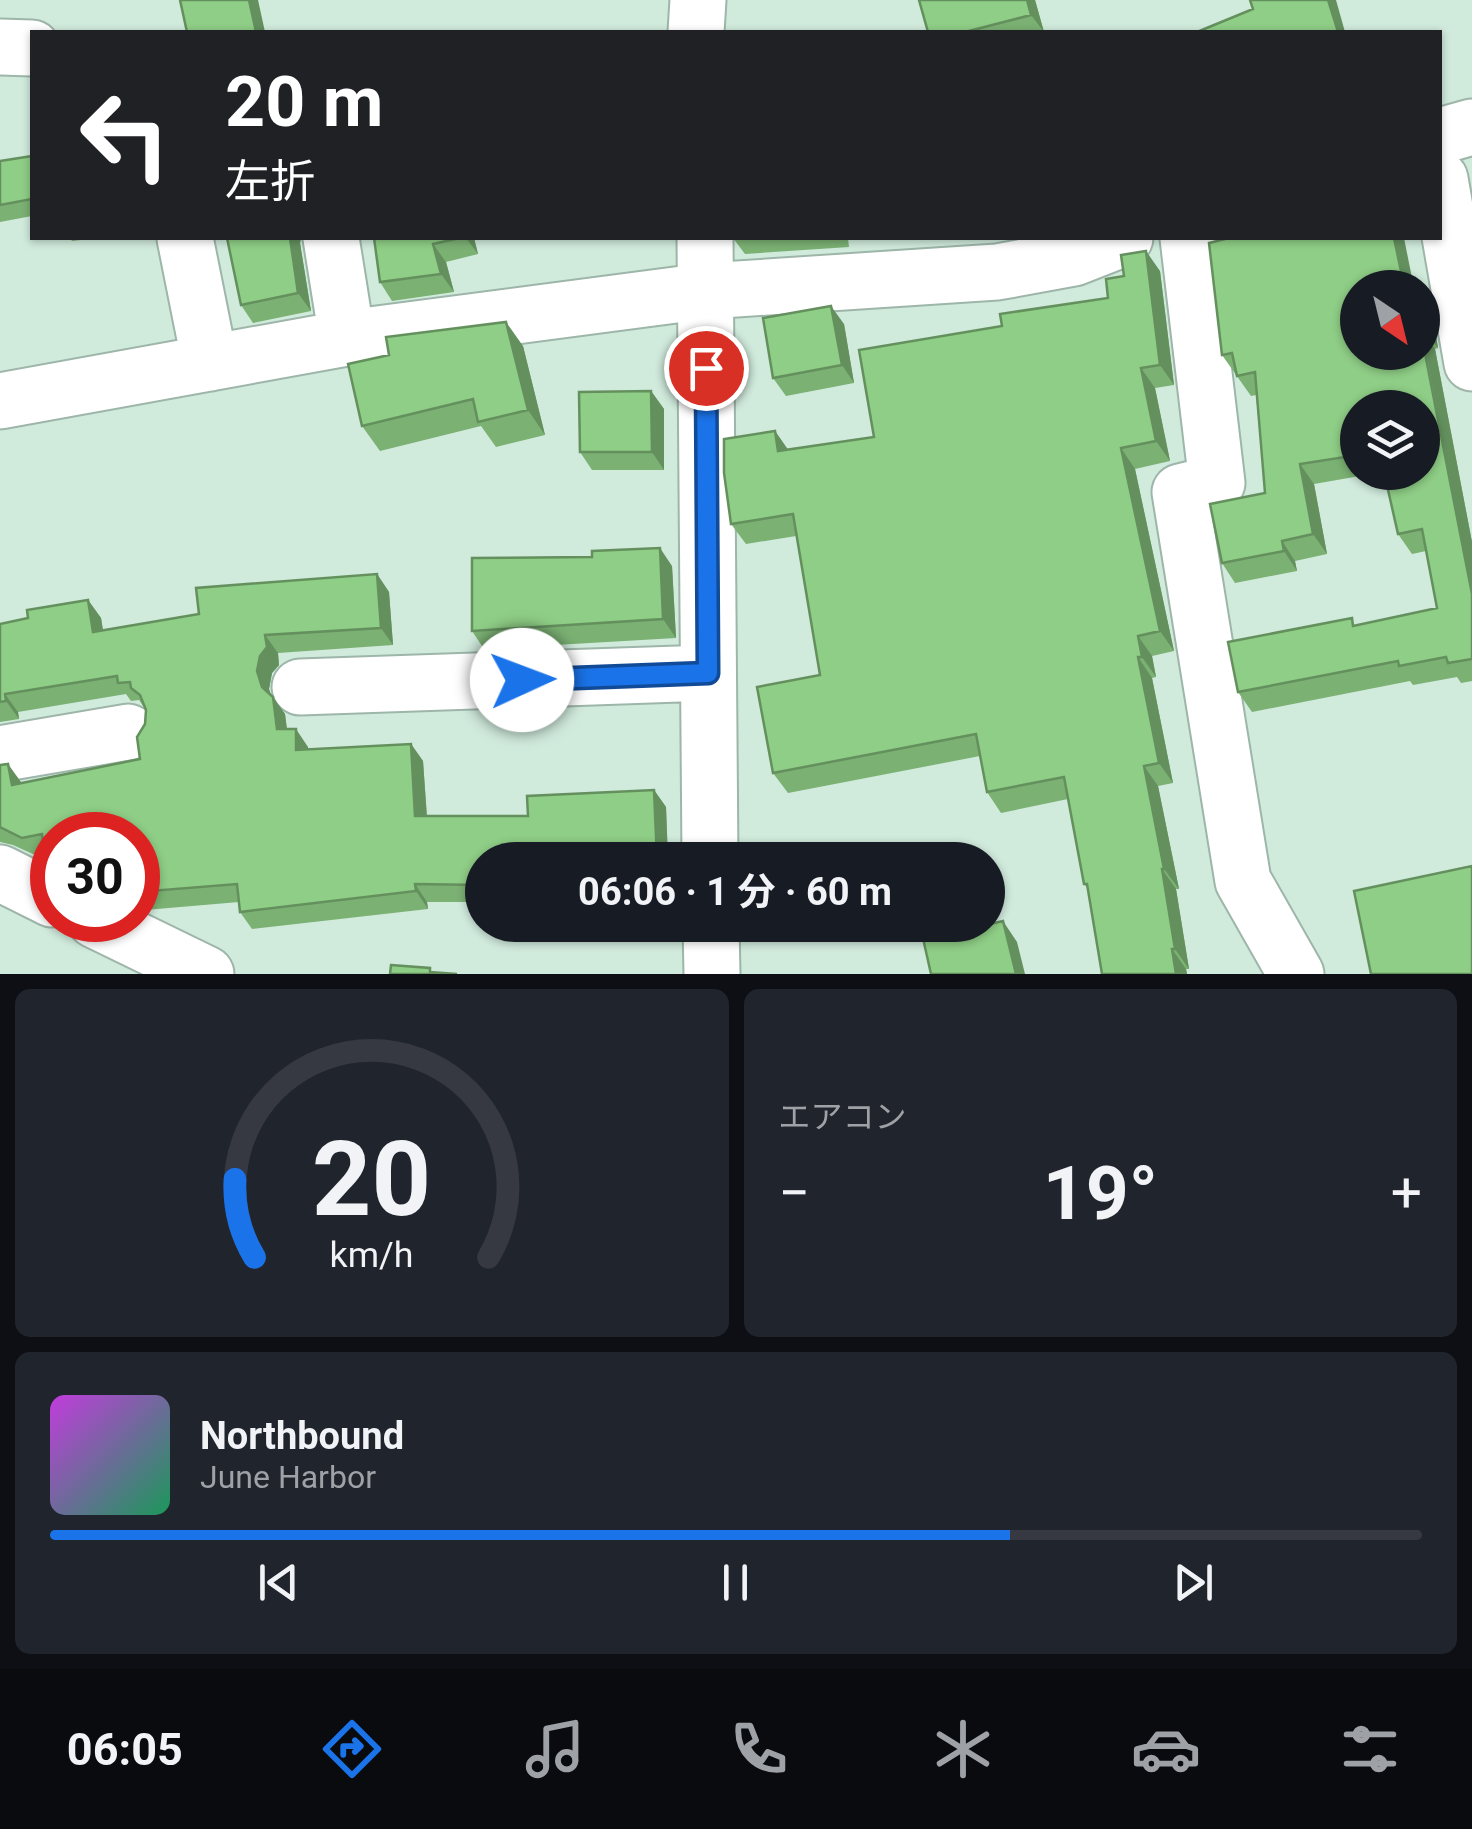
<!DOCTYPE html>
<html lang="ja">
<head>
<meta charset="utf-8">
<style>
  :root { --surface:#171b24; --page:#20242c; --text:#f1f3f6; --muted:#9ea1a6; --line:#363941; --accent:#1a73e8 }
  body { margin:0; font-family:Roboto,"Noto Sans JP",sans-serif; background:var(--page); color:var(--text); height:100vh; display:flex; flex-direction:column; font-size:38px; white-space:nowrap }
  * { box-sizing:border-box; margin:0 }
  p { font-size:32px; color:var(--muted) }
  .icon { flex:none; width:55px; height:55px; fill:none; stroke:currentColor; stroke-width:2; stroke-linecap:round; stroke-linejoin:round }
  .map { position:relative; height:974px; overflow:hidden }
  .side { display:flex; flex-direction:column; gap:15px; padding:15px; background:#0d0f14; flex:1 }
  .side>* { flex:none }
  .hud { position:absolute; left:30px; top:30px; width:1412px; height:210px; border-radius:0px; box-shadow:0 2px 8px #0004; background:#202124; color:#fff; overflow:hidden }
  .needle { width:65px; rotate:145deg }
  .controls { position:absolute; left:1340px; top:270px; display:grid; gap:20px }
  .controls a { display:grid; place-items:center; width:100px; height:100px; border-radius:50%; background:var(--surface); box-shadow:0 2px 8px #0004; font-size:50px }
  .speed { position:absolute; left:30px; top:812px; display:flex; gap:20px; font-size:50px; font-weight:700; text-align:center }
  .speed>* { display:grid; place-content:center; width:130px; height:130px; border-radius:50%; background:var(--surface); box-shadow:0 2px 8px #0004; line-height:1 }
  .speed .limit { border:15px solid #d22; background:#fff; color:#111 }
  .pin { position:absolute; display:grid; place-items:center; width:85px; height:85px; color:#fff; margin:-42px; border:5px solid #fff; border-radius:50%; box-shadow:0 2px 10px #0007 }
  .me { position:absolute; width:110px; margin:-55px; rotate:88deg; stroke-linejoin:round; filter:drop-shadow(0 0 8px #0008) }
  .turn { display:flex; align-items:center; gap:35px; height:210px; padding:0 30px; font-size:45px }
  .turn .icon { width:130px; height:130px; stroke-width:2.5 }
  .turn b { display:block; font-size:70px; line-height:85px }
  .big { font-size:75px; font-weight:700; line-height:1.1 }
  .side .card { flex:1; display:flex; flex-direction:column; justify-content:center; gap:15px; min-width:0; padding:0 35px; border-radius:15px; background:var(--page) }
  .side .dial { align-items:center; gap:0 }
  .dial svg { height:260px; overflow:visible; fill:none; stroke:var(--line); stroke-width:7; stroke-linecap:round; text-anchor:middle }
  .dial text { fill:var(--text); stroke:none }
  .song { display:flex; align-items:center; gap:30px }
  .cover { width:120px; height:120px; border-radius:15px; background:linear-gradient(135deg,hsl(290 70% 55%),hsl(150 70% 35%)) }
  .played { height:10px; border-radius:5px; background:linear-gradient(90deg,var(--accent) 70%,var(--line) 70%) }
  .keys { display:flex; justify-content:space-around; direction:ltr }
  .heat { display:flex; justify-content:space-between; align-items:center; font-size:55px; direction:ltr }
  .side .tiles { flex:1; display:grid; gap:15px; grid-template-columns:1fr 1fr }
  .card:last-child { grid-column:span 2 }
  .trip { position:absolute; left:465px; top:842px; width:540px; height:100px; border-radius:50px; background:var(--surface); box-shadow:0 2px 8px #0004; font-weight:700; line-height:100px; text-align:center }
  .menu { display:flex; height:160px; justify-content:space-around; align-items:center; background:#090b0e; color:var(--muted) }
  .menu .icon { width:70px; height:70px }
  .menu .current { color:var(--accent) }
  .menu b { font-size:45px; color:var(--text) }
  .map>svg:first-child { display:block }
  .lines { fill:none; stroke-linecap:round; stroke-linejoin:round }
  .minor-casing { stroke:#9db6a9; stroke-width:59 }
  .minor { stroke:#fff; stroke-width:55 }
  .wall { fill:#7bb173 }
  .shaded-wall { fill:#64905e }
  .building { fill:#8fce86; stroke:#64905e; stroke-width:2.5 }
  .route-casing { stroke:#114b97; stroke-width:25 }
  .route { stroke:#1a73e8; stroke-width:18 }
</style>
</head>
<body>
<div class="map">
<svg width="1472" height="974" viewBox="0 0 1472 974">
  <rect width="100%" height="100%" fill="#d0eadc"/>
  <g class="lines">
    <defs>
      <path id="minor" d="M 696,32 L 698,0
        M 0,47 L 32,48
        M 1440,136 L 1472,127
        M 1440,179 L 1472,363
        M 185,238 L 210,363
        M 331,238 L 347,338
        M 705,238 L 710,860
        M 1188,238 L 1217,483 L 1180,492 L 1243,881 L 1296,974
        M 0,401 L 347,338 L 706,291 L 997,272 L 1074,258 L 1125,238
        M 300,687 L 708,673
        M 0,754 L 128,732
        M 0,873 L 52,899
        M 95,920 L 206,974
        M 711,925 L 712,974"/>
    </defs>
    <!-- minor casing -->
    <use href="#minor" class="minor-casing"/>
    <!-- minor -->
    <use href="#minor" class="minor"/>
  </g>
  <!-- wall -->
  <path class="wall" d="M 1035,0 L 1044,32 L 928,32 Z
    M 32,156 L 32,216 L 0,222 L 0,161 Z
    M 70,238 L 97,238 L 72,241 Z
    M 227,238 L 301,238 L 300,243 L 311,311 L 253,323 L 241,305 Z
    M 374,238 L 474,238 L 478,254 L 446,262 L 454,292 L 392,301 L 380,282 Z
    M 733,238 L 848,238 L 849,247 L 745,254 Z
    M 1160,271 L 1174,385 L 1155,388 L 1170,461 L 1135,469 L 1174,651 L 1152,656 L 1156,677 L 1152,678 L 1173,783 L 1158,786 L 1179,889 L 1176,889 L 1189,969 L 1186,969 L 1187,974 L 1102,974 L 1088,889 L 1084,884 L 1068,799 L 1001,813 L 987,792 L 980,756 L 788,793 L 773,773 L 820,675 L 796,536 L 746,544 L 731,524 L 775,431 L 788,450 L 874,437 L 1002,326 L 1108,298 Z
    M 1358,288 L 1422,352 L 1422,289 L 1429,298 L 1438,348 L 1435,349 L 1472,542 L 1472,681 L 1461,683 L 1457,677 L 1413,685 L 1410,681 L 1252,712 L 1238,692 L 1356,625 L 1437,608 L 1426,551 L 1412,554 L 1398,534 L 1422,472 L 1358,408 L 1358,472 L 1383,472 L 1314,484 L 1327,554 L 1295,561 L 1297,571 L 1235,583 L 1222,563 L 1265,493 L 1256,395 L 1251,396 L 1222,355 Z
    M 844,324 L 854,383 L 786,396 L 773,378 Z
    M 523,346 L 545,435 L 496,447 L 481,426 L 380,451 L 362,426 Z
    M 651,391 L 664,409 L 664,470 L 592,470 L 580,452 Z
    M 672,566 L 676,638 L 484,649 L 472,631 Z
    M 377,574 L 389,592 L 393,645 L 278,653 L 279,665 L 272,673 L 269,689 L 271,695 L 285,714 L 287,729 L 308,747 L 308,749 L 411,744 L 423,761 L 427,816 L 528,816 L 654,790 L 666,807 L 668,860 L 482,860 L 482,902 L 427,902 L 428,909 L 252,929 L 240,912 L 239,902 L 145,910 L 138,906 L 138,835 L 52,835 L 52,861 L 47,853 L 35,855 L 13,845 L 0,842 L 0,765 L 21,783 L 140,759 L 146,710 L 139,700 L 131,701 L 126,694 L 18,712 L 19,719 L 0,722 L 0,624 L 28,618 L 88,600 L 101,618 L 103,630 L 199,614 Z"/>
  <!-- shaded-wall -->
  <path class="shaded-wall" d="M 249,0 L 258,0 L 265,32 L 256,32 Z
    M 1027,0 L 1035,0 L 1044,32 L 1031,15 Z
    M 1328,0 L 1336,0 L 1345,32 L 1338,32 Z
    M 290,238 L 301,238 L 300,243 L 311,311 L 298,293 Z
    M 466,238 L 474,238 L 478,254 Z
    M 1394,238 L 1404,238 L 1414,288 L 1403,281 Z
    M 433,244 L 446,262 L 454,292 L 441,274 Z
    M 1146,251 L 1160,271 L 1174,385 L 1160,365 Z
    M 1422,289 L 1429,298 L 1438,348 L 1424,328 Z
    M 831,306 L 844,324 L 854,383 L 842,365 Z
    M 506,322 L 523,346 L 545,435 L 528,410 Z
    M 1422,331 L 1435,349 L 1472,542 L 1472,594 Z
    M 1141,368 L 1155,388 L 1170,461 L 1156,441 Z
    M 651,391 L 664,409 L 664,470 L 652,452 Z
    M 775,431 L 789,451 L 778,451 Z
    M 1121,448 L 1135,469 L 1174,651 L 1160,631 Z
    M 1300,464 L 1314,484 L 1327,554 L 1313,534 Z
    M 1282,541 L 1295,561 L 1297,571 L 1284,551 Z
    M 660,548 L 672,566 L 676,638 L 663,619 Z
    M 377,574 L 389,592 L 393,645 L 381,628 Z
    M 88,600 L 101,618 L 106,650 L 93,632 Z
    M 265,635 L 278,653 L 279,665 L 272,673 L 269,689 L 273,702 L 273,697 L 285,714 L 289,747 L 277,729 L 257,671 Z
    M 1138,636 L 1152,656 L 1156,677 L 1142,657 Z
    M 1138,657 L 1152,678 L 1173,783 L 1159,763 Z
    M 5,694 L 18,712 L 19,719 L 6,701 Z
    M 296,729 L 308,747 L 308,768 L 296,750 Z
    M 411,744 L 423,761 L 428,834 L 415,816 Z
    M 8,764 L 21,782 L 25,802 L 12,785 Z
    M 1144,766 L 1158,786 L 1179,889 L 1164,869 Z
    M 654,790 L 666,807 L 668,860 L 657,860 Z
    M 1162,869 L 1176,889 L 1189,969 L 1175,949 Z
    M 415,884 L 427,902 L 428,909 L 416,891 Z
    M 1003,921 L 1017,942 L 1025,974 L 1016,974 Z
    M 1172,949 L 1186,969 L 1187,974 L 1176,974 Z"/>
  <!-- building -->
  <path class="building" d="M 180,0 L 249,0 L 256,32 L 187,32 Z
    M 919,0 L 1027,0 L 1031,15 L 965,32 L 928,32 Z
    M 1250,0 L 1328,0 L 1338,32 L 1197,32 L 1253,9 Z
    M 32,156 L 32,199 L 0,205 L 0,161 Z
    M 227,238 L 290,238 L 298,293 L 241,305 Z
    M 374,238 L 460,238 L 433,244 L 441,274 L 380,282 Z
    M 1229,238 L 1394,238 L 1403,281 L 1415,278 L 1417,288 L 1358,288 L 1358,352 L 1422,352 L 1422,338 L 1472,594 L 1472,659 L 1448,663 L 1446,657 L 1399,666 L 1398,661 L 1238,692 L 1228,642 L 1352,618 L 1353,626 L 1437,608 L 1422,529 L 1398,534 L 1384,472 L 1422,472 L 1422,408 L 1358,408 L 1358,455 L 1300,464 L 1313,534 L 1282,541 L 1284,551 L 1222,563 L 1210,504 L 1265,493 L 1255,372 L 1237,376 L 1232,353 L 1222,355 L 1209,243 Z
    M 1146,251 L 1160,365 L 1141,368 L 1156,441 L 1121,448 L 1160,631 L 1138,636 L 1142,657 L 1138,657 L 1159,763 L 1144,766 L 1164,869 L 1162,869 L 1175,949 L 1172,949 L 1176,974 L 1102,974 L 1087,884 L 1084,884 L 1064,777 L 987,792 L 976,734 L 773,773 L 757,687 L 820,675 L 793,514 L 731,524 L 724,473 L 724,439 L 775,431 L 778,451 L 874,437 L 859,350 L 1002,326 L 1000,314 L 1108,298 L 1106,279 L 1124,276 L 1121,255 Z
    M 831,306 L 842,365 L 773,378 L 763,318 Z
    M 506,322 L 528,410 L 478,422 L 473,399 L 362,426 L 348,364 L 389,355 L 386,337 Z
    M 651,391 L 652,452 L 580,452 L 579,392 Z
    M 660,548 L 663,619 L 472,631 L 472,558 L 592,557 L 592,551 Z
    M 377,574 L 381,628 L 265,635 L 267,647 L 260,656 L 257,671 L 262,687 L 273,697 L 277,729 L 296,729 L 296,750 L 411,744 L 415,816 L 528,816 L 527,796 L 654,790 L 657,860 L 482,860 L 482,885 L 415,884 L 416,891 L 240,912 L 237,884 L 138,892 L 138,835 L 52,835 L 52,855 L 44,849 L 42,834 L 22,838 L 0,827 L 0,765 L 8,764 L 12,785 L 140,759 L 137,737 L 145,724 L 146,710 L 140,695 L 131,688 L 130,682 L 118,683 L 117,676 L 5,694 L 6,701 L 0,702 L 0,624 L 28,618 L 27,610 L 88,600 L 93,632 L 199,614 L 196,588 Z
    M 1472,866 L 1472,974 L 1371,974 L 1354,891 Z
    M 1003,921 L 1016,974 L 931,974 L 920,925 L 963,925 L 964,930 Z
    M 391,965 L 430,968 L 430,972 L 457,974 L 390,974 Z"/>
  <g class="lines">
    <defs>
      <path id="route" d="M 522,680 L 708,673 L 706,368"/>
    </defs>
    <!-- route casing -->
    <use href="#route" class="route-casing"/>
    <!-- route -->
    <use href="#route" class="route"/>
  </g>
</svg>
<div class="controls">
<a><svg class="needle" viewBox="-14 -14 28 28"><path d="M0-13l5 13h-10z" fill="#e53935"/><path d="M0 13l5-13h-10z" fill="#9ea1a6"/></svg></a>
<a><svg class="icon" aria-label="layers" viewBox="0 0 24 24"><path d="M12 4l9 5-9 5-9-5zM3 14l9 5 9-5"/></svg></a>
</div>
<div class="speed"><div class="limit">30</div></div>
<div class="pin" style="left:706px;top:368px;background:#d93025"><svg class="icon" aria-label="arrive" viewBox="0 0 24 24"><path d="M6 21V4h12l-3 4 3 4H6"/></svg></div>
<svg class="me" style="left:522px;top:680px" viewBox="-20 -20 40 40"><circle r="19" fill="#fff"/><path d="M0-13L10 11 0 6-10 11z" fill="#1a73e8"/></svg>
<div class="trip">06:06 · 1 分 · 60 m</div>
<div class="hud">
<div class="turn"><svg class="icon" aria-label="left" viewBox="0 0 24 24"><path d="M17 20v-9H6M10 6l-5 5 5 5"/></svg><div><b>20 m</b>左折</div></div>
</div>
</div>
<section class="side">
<div class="tiles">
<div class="card dial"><svg viewBox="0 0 100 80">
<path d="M14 69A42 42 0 1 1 86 69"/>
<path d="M14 69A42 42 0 0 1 8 45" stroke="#1a73e8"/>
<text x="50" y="56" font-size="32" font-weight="700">20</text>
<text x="50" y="72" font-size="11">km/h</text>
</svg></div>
<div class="card"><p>エアコン</p>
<div class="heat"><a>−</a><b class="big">19°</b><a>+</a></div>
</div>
<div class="card">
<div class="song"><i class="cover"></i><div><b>Northbound</b><p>June Harbor</p></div></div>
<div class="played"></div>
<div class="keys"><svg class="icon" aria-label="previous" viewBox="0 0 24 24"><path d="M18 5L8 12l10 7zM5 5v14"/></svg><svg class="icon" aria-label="pause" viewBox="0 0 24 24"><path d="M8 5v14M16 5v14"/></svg><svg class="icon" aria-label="next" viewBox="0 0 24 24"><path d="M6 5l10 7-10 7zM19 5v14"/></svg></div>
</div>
</div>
</section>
<nav class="menu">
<b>06:05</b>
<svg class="icon current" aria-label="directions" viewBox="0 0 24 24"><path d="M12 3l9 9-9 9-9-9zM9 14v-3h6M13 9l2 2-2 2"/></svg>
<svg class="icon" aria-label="music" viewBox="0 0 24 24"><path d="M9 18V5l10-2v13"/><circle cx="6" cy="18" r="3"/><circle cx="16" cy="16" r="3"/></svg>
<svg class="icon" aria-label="phone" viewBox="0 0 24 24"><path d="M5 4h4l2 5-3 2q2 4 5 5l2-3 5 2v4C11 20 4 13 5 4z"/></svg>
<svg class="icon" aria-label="climate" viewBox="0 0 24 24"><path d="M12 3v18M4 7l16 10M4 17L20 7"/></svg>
<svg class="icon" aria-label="car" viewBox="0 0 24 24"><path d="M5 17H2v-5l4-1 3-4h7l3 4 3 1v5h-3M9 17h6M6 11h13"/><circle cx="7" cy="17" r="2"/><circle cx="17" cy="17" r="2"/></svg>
<svg class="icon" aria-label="filters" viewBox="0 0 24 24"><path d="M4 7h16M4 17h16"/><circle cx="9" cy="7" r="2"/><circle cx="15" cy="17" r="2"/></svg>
</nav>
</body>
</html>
